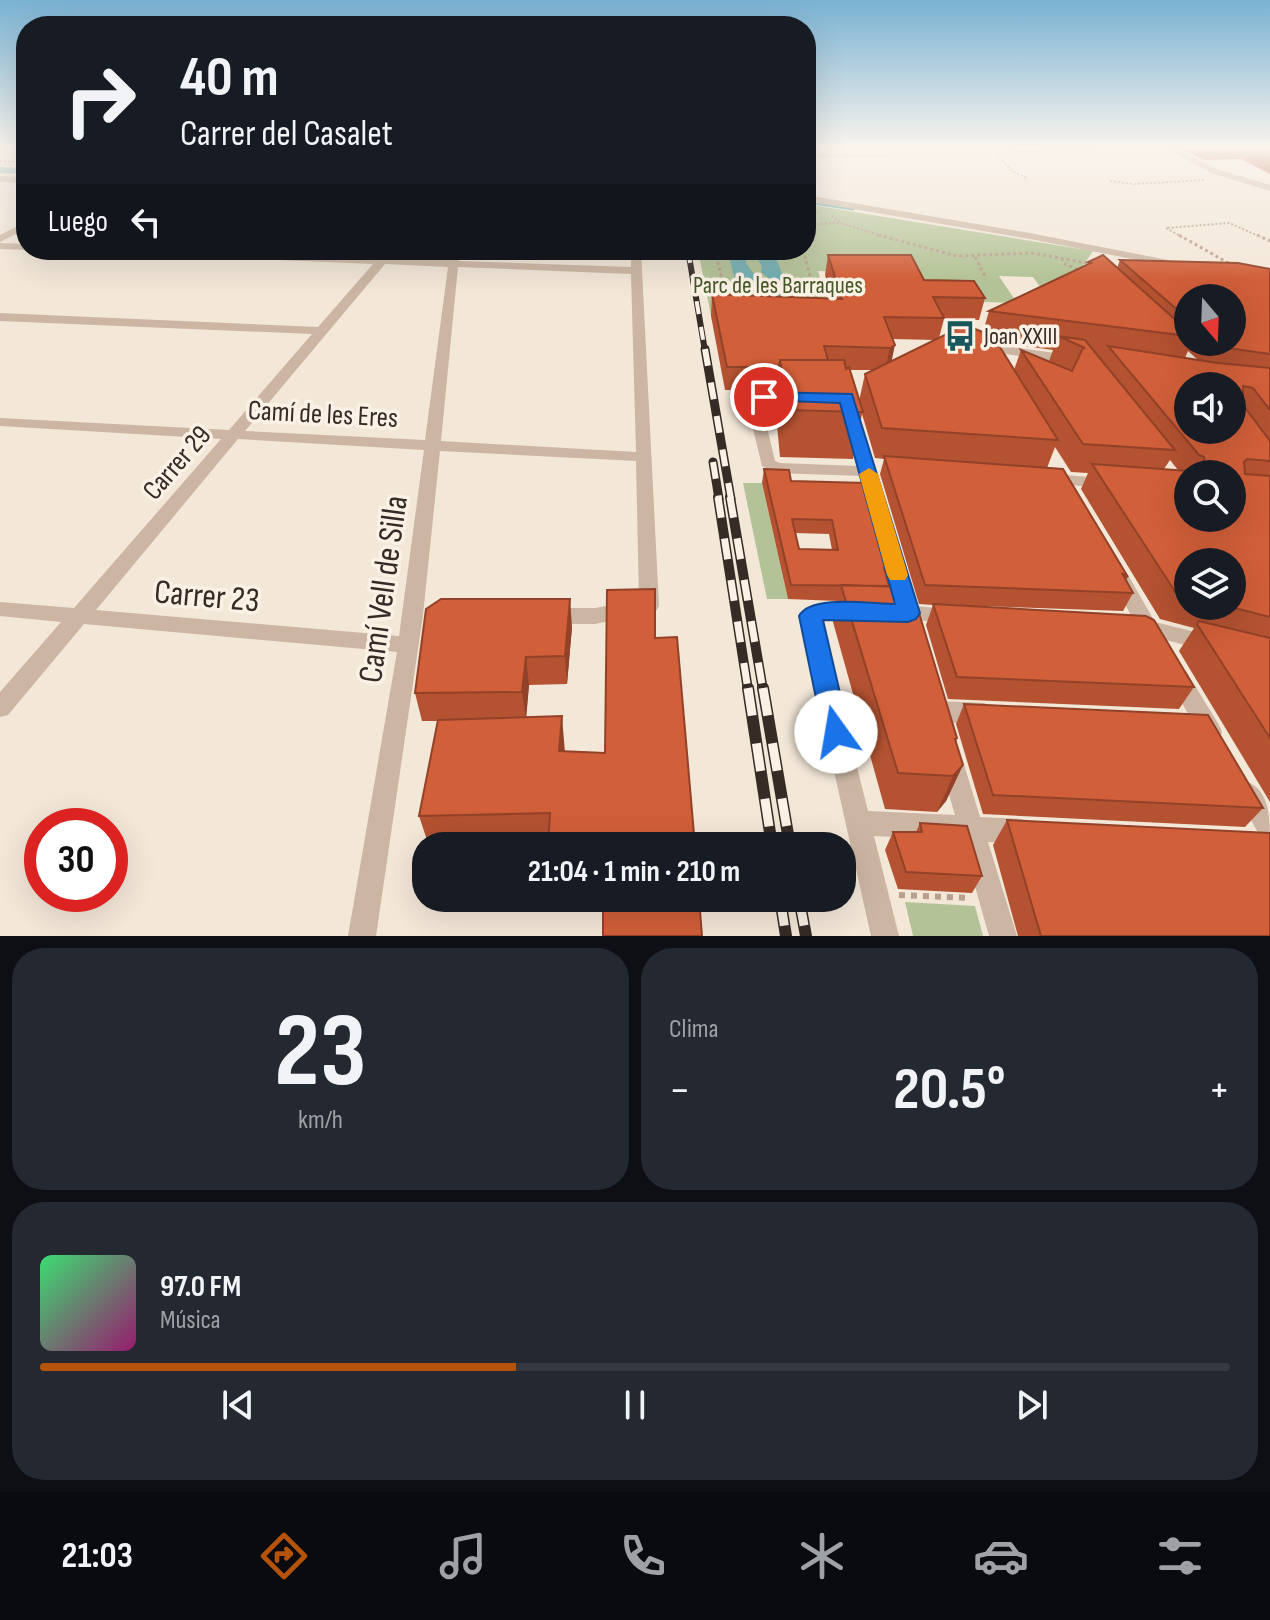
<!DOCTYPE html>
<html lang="es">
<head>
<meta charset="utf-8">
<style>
  :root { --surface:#171b24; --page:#242831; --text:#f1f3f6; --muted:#9ea1a6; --line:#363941; --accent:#b45309 }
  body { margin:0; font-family:"Sofia Sans Condensed",sans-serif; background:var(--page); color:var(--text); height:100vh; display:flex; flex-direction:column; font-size:30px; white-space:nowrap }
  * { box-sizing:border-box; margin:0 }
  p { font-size:26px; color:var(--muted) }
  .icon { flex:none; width:44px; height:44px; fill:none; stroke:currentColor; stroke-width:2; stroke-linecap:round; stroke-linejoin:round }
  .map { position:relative; height:936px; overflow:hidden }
  .drawer { display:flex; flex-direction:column; gap:12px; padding:12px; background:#0d0f14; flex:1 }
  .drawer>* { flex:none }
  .banner { position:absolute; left:16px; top:16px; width:800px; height:244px; border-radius:32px; box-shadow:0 8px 32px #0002; background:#171b24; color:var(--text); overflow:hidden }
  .needle { width:52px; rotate:161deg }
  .tools { position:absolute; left:1174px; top:284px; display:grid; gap:16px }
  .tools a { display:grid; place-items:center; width:72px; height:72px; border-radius:50%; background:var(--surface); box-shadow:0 8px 32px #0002; font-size:40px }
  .speed { position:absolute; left:24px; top:808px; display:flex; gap:16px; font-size:40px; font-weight:700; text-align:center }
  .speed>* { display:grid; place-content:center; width:104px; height:104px; border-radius:50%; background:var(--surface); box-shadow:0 8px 32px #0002; line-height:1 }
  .speed .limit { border:12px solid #d22; background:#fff; color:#111 }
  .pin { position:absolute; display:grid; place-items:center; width:68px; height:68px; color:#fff; margin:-34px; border:4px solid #fff; border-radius:50%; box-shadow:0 2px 8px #0007 }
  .me { position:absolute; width:88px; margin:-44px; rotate:347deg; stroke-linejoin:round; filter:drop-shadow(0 0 6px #0008) }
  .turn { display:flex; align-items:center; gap:28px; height:168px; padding:0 32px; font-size:36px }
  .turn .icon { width:104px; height:104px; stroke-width:2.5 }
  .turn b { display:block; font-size:56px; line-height:68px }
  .then { display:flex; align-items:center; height:76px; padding:0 32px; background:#0003; gap:16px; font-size:30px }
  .big { font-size:60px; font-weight:700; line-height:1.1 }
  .drawer .tile { flex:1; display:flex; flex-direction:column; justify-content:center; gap:12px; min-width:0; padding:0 28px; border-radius:32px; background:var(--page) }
  .drawer .dial { align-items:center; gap:0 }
  .dial b { font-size:104px; line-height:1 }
  .song { display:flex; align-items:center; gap:24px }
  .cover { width:96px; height:96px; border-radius:12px; background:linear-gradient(135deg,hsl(140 70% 55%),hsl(320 70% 35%)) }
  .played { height:8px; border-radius:4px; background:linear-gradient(90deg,var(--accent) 40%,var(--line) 40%) }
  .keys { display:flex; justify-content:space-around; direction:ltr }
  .heat { display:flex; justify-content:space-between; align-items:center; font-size:44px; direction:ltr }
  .drawer .tiles { flex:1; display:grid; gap:12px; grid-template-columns:1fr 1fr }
  .tile:last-child { grid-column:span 2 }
  .trip { position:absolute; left:412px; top:832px; width:444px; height:80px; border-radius:32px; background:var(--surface); box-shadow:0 8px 32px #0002; font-weight:700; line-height:80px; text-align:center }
  .dock { display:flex; height:128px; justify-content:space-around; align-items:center; background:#090b0e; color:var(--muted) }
  .dock .icon { width:56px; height:56px }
  .dock .selected { color:var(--accent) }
  .dock b { font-size:36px; color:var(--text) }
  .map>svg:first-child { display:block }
  .green { fill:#b4c397 }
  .water { fill:#74b0b3 }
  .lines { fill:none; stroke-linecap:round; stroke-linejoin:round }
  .stream { stroke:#74b0b3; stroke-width:3 }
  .canal { fill:#74b0b3; fill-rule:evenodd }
  .path-far2 { stroke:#b8a08d; stroke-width:2; stroke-dasharray:2 2; stroke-linecap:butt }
  .path-far1 { stroke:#b8a08d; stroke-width:3; stroke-dasharray:3 3; stroke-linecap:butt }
  .path { stroke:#b8a08d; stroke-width:6; stroke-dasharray:6 6; stroke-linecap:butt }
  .street { fill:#ccb6a3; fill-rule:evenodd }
  .rail-far3-casing { stroke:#372b26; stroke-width:6 }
  .rail-far2-casing { stroke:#372b26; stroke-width:9 }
  .rail-far1-casing { stroke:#372b26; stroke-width:10 }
  .rail-casing { stroke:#372b26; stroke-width:12 }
  .rail-far3 { stroke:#fbf1e5; stroke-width:4; stroke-dasharray:13; stroke-linecap:butt }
  .rail-far2 { stroke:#fbf1e5; stroke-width:6; stroke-dasharray:17; stroke-linecap:butt }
  .rail-far1 { stroke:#fbf1e5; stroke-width:7; stroke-dasharray:21; stroke-linecap:butt }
  .rail { stroke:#fbf1e5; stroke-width:9; stroke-dasharray:28; stroke-linecap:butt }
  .wall { fill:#b45231; fill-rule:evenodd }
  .shaded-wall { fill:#924228 }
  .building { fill:#d15f39; stroke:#924228; stroke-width:2; fill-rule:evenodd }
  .route { fill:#1a73e8; stroke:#114b97; stroke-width:2 }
  .slow { fill:#f59e0b }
  .labels { text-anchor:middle; stroke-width:7; stroke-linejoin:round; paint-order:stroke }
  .far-park-label { font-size:24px; fill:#455727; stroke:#fbf1e5 }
  .far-poi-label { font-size:24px; fill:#372b26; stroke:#fbf1e5; text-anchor:start }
  .street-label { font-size:28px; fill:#372b26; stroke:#fbf1e5 }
  .near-street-label { font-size:34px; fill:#372b26; stroke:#fbf1e5 }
</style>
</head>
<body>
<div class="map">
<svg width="1270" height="936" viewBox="0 0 1270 936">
  <rect width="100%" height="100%" fill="#f3e7d8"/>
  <!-- green -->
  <path class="green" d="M 806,204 L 1093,251 L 1077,275 L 1043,291 L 1033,277 L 999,276 L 1017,303 L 923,300 L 912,274 L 818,271 L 849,378 L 718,316 L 711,316 L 698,250 L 806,250 Z
    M 743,483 L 762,483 L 788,599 L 767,599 Z
    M 905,902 L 975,906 L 983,936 L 913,936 Z"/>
  <!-- water -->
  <path class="water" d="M 727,250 L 746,250 L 746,263 L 756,277 L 755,285 L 764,291 L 768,290 L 766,285 L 772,281 L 761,272 L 762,266 L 756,258 L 761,253 L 758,250 L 773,250 L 792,300 L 738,291 Z"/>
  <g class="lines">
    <!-- stream -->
    <path class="stream" d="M 806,202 L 853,209"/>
    <!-- canal -->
    <path class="canal" d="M 0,167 L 26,168 L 26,174 L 0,173 Z"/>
    <!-- path-far2 -->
    <path class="path-far2" d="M 806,156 L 889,156
      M 0,161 L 26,162
      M 1026,178 L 1012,171 L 998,156 L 1013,152 L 1104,148
      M 1110,181 L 1135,184 L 1204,180
      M 817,212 L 812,219 L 818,224
      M 832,216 L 841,223 L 885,237
      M 806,230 L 818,224 L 841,223
      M 1182,237 L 1166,228 L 1229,223 L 1261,237"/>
    <!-- path-far1 -->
    <path class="path-far1" d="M 878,235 L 957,256 L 1032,253 L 1087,263
      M 1179,235 L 1230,264
      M 1257,235 L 1270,241
      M 715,250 L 724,288 L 732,299
      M 803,250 L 817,302
      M 975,257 L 985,276
      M 1062,258 L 1063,263 L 1078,270"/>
    <!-- path -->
    <path class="path" d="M 899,895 L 970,898"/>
    <!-- street -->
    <path class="street" d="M 1165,148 L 1175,148 L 1217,169 L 1270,185 L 1270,191 L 1211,173 Z
      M 0,176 L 26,177 L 26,183 L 0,182 Z
      M 806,195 L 1030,233 L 1178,262 L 1183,265 L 1178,268 L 1030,239 L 806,201 Z
      M 26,222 L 26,229 L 0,242 L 0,235 Z
      M 0,243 L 26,244 L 26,250 L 0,249 Z
      M 103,250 L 187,250 L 379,258 L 385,250 L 396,250 L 390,258 L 448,260 L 450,250 L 460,250 L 459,261 L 631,267 L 631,250 L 641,250 L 659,606 L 656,611 L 649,613 L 595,624 L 550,624 L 543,621 L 540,616 L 543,611 L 550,608 L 595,608 L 639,600 L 636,461 L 440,451 L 423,615 L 376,936 L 348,936 L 397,652 L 84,624 L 8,715 L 0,717 L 0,692 L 61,622 L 0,616 L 0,602 L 74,608 L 221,439 L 0,426 L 0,418 L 229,430 L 312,334 L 0,321 L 0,313 L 318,327 L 373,264 L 108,253 ZM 385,264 L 448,267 L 425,440 L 245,431 ZM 458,267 L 631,274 L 636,452 L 441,441 ZM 238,439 L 424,450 L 399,636 L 96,610 Z
      M 982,343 L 1070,355 L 1077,359 L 1070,363 L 977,350 L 976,347 Z
      M 759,393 L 797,393 L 804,397 L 797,401 L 761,402 L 775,461 L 780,463 L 858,466 L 845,415 L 847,412 L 857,412 L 916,606 L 957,610 L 960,615 L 957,620 L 950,623 L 891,618 L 888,613 L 891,608 L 897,606 L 861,476 L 777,473 L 762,466 L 746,400 Z
      M 1051,474 L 1104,478 L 1112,483 L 1104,488 L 1045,483 L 1043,479 Z
      M 1121,573 L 1128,575 L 1155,622 L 1215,637 L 1218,643 L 1215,649 L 1208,651 L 1158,638 L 1151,641 L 1134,631 L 1131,626 L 1134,621 L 1112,580 L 1114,575 Z
      M 821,604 L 862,607 L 865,612 L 862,617 L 820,620 L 868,811 L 955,815 L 939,761 L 943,753 L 951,750 L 959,753 L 963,761 L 980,817 L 1021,819 L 1030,822 L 1034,831 L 1030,840 L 1021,843 L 988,842 L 1017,936 L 989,936 L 962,840 L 874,836 L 899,936 L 871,936 L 800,620 L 805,610 Z
      M 1178,668 L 1186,671 L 1219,725 L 1222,732 L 1219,739 L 1211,742 L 1203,739 L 1170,683 L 1167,677 L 1170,671 Z
      M 938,701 L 984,703 L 992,706 L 995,713 L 992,720 C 976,726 947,724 930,718 L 927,711 L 930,704 Z
      M 1248,782 C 1270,791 1270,819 1270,841 L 1261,838 L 1236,793 L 1239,785 Z"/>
    <defs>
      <path id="rail-far3" d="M 688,250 L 705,351"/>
      <path id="rail-far2" d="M 705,349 L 731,499
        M 713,462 L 719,499"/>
      <path id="rail-far1" d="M 718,497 L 748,690
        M 730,497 L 763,690"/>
      <path id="rail" d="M 748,688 L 772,846
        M 763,688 L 790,846
        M 780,898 L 786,936
        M 799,898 L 806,936"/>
    </defs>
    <!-- rail-far3 casing -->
    <use href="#rail-far3" class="rail-far3-casing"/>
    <!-- rail-far2 casing -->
    <use href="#rail-far2" class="rail-far2-casing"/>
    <!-- rail-far1 casing -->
    <use href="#rail-far1" class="rail-far1-casing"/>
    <!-- rail casing -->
    <use href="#rail" class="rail-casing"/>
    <!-- rail-far3 -->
    <use href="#rail-far3" class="rail-far3"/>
    <!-- rail-far2 -->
    <use href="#rail-far2" class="rail-far2"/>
    <!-- rail-far1 -->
    <use href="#rail-far1" class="rail-far1"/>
    <!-- rail -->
    <use href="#rail" class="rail"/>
  </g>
  <!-- wall -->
  <path class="wall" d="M 1178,148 L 1270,148 L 1270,174 L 1241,159 L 1205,160 Z
    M 828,255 L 985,298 L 979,320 L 944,319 L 939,338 L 983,332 L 989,311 L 1088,264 L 1088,262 L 1117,268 L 1120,260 L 1270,269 L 1270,802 L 1179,651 L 1194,628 L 1160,619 L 1081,489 L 1088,473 L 1071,472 L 1055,447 L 1047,468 L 1128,577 L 1126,580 L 1133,593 L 1123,611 L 980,606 L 1194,687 L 1179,709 L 948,699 L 926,625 L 933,605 L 919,604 L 880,474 L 884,459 L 875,458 L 862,414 L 853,459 L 780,457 L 775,404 L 776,390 L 725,390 L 711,316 L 712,294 L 832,298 L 825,275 ZM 1188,298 L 1232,342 L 1188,342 ZM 893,339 L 935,340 L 892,361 ZM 996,342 L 1053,350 L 1049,361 L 1021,350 L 1014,370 ZM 1188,351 L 1198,360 L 1185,358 ZM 850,370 L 873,370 L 865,374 L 859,401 ZM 1170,460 L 1178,470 L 1164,469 ZM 1188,562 L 1232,606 L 1188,606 Z
    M 764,469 L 791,481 L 892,568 L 888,582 L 957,738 L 956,742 L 963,765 L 946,801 L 937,812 L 885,809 L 833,622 L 838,601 L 788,599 L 762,483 ZM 796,533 L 829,534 L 832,550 L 799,549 Z
    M 572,627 L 567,684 L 529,685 L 526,717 L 565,751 L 605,753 L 655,638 L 695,846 L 429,846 L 419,816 L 438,721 L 422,721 L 415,693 Z
    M 964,704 L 1263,808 L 1245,827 L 983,814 L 956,724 Z
    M 1007,820 L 1270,936 L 1018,936 L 993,845 Z
    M 920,823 L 982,876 L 972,893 L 898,889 L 885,850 L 893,832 L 916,832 Z"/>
  <!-- shaded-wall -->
  <path class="shaded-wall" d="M 895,345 L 890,368 L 885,371 L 890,348 Z
    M 570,599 L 572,627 L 567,684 L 565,656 Z
    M 526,657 L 529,685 L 526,720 L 522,692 Z
    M 562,716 L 565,753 L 559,751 Z
    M 963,765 L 946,801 L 937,812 L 953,776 Z"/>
  <!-- building -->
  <path class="building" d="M 828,255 L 911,255 L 924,280 L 974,281 L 985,298 L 933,297 L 944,318 L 884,317 L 895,345 L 890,348 L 824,346 L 828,360 L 780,360 L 779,367 L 727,367 L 712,294 L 842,299 Z
    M 1103,255 L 1188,331 L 1188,336 L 989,311 L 1091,263 L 1088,262 Z
    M 1120,260 L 1238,263 L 1270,269 L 1270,354 L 1221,347 L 1215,342 L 1232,342 L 1232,298 L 1188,298 L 1188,319 Z
    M 965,325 L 993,336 L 1058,440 L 882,428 L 865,374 Z
    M 1058,336 L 1085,340 L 1175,450 L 1083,444 L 1021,350 L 1072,371 L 1083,348 L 1085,348 Z
    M 1108,346 L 1218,363 L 1270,368 L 1270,410 L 1253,388 L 1243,386 L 1243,405 L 1270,441 L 1270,461 L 1247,459 L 1244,462 L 1245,474 L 1270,476 L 1270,617 L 1227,606 L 1232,606 L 1232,562 L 1188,562 L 1188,596 L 1176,593 L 1092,464 L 1202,472 L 1205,469 L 1204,457 L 1199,455 ZM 1188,386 L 1232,386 L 1232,430 L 1188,430 ZM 1188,474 L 1232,474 L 1232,518 L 1188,518 Z
    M 780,360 L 844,360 L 846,369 L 849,367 L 863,412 L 787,410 Z
    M 884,456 L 1063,469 L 1128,577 L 1122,573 L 1133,593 L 925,585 Z
    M 764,469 L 789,470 L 791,481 L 867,483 L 892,568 L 884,568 L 889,586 L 791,585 ZM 792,519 L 832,520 L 838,550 L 799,549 Z
    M 841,585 L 902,587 L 903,590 L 912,590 L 957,738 L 955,739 L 963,765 L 953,776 L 898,773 Z
    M 655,589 L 655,638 L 677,637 L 695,846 L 548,846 L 550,813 L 419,816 L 438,720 L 562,716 L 559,751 L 605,753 L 607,590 Z
    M 441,599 L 570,599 L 565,656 L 526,657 L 522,692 L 415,693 L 426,609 Z
    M 933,604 L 1146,616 L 1154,620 L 1194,687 L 957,677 Z
    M 1199,621 L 1270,638 L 1270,738 L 1197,624 Z
    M 964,704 L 1208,715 L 1263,808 L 993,795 Z
    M 1007,820 L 1270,833 L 1270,936 L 1041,936 Z
    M 920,823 L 967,826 L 982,876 L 906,872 L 893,832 L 922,832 Z
    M 603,898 L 699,898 L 702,936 L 603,936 Z"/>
  <!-- sky -->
  <linearGradient id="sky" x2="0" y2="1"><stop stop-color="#79b2d3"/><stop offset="0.53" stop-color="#faf4ed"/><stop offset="1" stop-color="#faf4ed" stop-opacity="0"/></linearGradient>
  <rect width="1270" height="279" fill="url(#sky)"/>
  <!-- route -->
  <path class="route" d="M 764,392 L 852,394 L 920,613 L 916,619 L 908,622 L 823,620 L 849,732 L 845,740 L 836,744 L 827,740 L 823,732 L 799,616 C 811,594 871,604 895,604 L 840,403 L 759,400 L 756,397 Z"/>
  <!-- slow -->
  <path class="slow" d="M 869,468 L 878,474 L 908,575 L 905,580 L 890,580 L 887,575 L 859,474 Z"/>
  <!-- icons -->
  <defs>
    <symbol id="bus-bare" viewBox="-9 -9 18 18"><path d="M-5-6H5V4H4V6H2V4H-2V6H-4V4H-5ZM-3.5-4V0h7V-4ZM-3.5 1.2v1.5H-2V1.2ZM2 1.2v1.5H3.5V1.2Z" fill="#18575c" stroke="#fbf1e5" stroke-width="2.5" paint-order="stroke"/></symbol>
  </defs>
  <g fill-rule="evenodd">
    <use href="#bus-bare" x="938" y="314" width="44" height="44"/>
  </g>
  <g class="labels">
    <!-- far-park labels -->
    <g class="far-park-label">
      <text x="778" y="293">Parc de les Barraques</text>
    </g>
    <!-- far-poi labels -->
    <g class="far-poi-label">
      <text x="984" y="344">Joan XXIII</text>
    </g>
    <!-- street labels -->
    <g class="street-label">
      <text transform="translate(323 413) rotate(3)" y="10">Camí de les Eres</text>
      <text transform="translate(176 462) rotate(-49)" y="10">Carrer 29</text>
    </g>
    <!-- near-street labels -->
    <g class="near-street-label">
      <text transform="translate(382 589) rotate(-82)" y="12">Camí Vell de Silla</text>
      <text transform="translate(207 595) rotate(5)" y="12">Carrer 23</text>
    </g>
  </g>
</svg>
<div class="tools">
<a><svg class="needle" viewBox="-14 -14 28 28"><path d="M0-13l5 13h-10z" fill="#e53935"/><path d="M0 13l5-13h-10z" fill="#9ea1a6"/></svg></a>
<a><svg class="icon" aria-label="sound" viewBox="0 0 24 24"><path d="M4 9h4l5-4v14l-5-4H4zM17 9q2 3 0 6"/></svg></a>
<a><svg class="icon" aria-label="search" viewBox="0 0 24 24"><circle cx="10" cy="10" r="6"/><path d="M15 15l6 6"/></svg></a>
<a><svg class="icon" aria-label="layers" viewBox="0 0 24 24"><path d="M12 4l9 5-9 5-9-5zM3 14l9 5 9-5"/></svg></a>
</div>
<div class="speed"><div class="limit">30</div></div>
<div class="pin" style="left:764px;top:397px;background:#d93025"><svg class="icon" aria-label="arrive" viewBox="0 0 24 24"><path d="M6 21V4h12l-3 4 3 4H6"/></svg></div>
<svg class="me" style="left:836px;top:732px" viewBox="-20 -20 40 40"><circle r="19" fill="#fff"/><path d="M0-13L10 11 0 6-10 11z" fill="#1a73e8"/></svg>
<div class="trip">21:04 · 1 min · 210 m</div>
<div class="banner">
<div class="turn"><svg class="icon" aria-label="right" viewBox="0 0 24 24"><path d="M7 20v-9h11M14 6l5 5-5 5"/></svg><div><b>40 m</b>Carrer del Casalet</div></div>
<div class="then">Luego<svg class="icon" aria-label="left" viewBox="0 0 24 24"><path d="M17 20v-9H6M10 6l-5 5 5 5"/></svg></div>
</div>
</div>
<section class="drawer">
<div class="tiles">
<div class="tile dial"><b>23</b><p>km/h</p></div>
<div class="tile"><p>Clima</p>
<div class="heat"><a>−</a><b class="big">20.5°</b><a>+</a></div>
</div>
<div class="tile">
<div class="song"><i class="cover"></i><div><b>97.0 FM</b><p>Música</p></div></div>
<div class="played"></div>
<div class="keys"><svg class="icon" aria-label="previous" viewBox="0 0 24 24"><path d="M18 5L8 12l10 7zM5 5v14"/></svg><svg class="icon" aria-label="pause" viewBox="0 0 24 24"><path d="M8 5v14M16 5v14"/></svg><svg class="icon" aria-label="next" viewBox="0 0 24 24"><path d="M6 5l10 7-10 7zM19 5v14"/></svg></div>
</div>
</div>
</section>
<nav class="dock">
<b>21:03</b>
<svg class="icon selected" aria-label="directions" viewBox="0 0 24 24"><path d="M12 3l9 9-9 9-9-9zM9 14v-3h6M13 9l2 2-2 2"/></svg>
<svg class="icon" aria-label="music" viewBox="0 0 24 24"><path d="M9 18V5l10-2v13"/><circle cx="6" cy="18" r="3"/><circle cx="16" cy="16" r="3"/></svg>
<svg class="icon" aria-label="phone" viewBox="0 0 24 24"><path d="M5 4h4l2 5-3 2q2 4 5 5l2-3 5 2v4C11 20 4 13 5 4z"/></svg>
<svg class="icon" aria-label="climate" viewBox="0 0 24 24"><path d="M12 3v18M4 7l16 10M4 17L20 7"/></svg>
<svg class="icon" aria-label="car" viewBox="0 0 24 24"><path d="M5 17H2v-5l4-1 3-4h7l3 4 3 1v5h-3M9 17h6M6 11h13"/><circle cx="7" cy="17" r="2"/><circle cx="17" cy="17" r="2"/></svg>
<svg class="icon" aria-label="filters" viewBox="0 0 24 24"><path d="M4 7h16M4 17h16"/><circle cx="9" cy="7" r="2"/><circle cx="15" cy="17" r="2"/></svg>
</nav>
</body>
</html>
